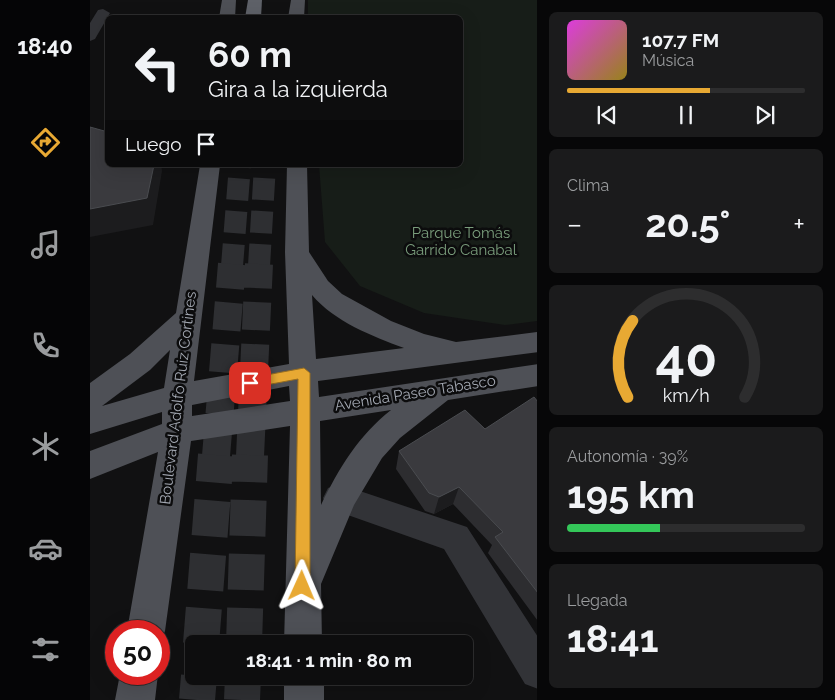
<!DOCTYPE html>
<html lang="es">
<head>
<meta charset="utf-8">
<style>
  :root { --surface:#0d0d0e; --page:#1b1b1c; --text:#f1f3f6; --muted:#9a9c9e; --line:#2d2d2e; --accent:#e8a933 }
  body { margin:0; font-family:Raleway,sans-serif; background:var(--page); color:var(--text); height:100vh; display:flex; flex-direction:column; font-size:19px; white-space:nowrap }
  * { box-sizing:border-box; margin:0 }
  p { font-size:16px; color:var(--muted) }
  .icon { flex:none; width:28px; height:28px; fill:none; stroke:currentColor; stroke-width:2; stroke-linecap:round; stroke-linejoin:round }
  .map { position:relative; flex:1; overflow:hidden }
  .drawer { display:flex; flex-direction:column; gap:12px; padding:12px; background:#070708; width:298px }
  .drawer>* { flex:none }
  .banner { position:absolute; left:15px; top:15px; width:358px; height:152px; border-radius:8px; box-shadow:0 5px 20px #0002,0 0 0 1px var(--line); background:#0d0d0e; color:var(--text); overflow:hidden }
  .speed { position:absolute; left:15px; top:620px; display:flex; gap:10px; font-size:25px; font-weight:700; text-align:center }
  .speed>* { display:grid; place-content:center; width:65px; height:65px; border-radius:50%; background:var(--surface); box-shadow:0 5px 20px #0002,0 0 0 1px var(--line); line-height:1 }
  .speed .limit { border:8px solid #d22; background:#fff; color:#111 }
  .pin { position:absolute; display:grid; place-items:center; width:42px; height:42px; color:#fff; margin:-21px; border-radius:10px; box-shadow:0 2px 8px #0006 }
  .me { position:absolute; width:55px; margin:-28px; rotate:1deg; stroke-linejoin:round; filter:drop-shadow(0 0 4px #0008) }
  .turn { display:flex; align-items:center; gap:18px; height:105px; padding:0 20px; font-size:22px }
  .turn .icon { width:65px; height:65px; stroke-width:2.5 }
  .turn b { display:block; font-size:35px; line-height:42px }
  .then { display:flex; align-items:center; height:48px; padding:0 20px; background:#0003; gap:10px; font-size:19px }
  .big { font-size:38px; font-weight:700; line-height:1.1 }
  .drawer .tile { flex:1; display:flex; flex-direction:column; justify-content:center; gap:8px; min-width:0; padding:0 18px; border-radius:8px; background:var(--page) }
  .drawer .dial { align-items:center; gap:0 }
  .dial svg { height:130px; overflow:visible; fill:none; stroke:var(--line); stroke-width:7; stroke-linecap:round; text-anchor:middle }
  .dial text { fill:var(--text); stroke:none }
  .song { display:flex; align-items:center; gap:15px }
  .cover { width:60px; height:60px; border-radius:8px; background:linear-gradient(135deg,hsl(300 70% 55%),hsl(50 70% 35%)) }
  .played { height:5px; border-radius:2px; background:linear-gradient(90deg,var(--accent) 60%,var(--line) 60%) }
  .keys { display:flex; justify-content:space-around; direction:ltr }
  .heat { display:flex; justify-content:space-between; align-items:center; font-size:28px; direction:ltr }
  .charge { height:8px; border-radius:4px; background:linear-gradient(90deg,#34c759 39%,var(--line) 0) }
  .trip { position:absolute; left:95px; top:635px; width:288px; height:50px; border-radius:8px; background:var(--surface); box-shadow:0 5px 20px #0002,0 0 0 1px var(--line); font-weight:700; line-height:50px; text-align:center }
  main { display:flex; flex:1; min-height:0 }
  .menu { display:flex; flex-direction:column; width:90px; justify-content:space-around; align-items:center; background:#050506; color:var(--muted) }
  .menu .icon { width:35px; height:35px }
  .menu .current { color:var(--accent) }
  .menu b { font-size:22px; color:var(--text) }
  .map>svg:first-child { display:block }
  .green { fill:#171d18 }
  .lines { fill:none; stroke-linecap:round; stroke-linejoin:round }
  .highway-tunnel-far2 { stroke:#2e2f32; stroke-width:22; stroke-dasharray:22 11; stroke-linecap:butt }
  .highway-tunnel-far1 { stroke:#2e2f32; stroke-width:28; stroke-dasharray:28 14; stroke-linecap:butt }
  .highway-tunnel { stroke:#2e2f32; stroke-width:36; stroke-dasharray:36 18; stroke-linecap:butt }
  .minor { fill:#323337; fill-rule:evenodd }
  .major { fill:#4e5056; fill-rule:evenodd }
  .highway { fill:#5e6168; fill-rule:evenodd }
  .wall { fill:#2d2d30 }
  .shaded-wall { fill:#1c1c1e }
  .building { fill:#3a3a3e; stroke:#4a4c50 }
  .route { fill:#e8a933; stroke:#976e21 }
  .labels { text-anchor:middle; stroke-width:5; stroke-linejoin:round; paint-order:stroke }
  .park-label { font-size:15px; fill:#7a9d7c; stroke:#0c0c0d }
  .street-label { font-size:15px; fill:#a3a8b2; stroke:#0c0c0d }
</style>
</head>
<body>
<main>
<nav class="menu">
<b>18:40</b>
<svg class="icon current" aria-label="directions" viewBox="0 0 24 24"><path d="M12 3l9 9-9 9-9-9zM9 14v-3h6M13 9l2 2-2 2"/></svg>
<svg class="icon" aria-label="music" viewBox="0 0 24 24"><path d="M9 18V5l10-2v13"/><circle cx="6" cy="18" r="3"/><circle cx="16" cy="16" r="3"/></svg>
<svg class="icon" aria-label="phone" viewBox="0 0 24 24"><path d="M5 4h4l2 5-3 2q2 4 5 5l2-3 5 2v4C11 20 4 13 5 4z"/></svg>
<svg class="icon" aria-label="climate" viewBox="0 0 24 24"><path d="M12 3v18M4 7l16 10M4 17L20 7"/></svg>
<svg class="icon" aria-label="car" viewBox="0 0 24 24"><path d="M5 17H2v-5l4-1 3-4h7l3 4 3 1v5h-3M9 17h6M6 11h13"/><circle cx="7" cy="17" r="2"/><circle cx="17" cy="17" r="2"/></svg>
<svg class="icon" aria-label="filters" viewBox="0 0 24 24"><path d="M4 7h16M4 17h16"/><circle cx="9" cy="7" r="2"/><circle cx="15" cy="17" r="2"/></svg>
</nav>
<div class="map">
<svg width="448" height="700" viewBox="0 0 448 700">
  <rect width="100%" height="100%" fill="#111112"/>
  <!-- green -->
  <path class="green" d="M 218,0 L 447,0 L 447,321 L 415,325 L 334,313 L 270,286 L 235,242 L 229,165 L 370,165 L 370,18 L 218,17 Z"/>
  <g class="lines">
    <!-- highway-tunnel-far2 -->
    <path class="highway-tunnel-far2" d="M 142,266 L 150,165
      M 169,266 L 175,165"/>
    <!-- highway-tunnel-far1 -->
    <path class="highway-tunnel-far1" d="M 126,456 L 142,264
      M 160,456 L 169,264"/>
    <!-- highway-tunnel -->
    <path class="highway-tunnel" d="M 111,644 L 126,455
      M 154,644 L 160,455
      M 107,700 L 109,676
      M 152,700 L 153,676"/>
    <!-- minor -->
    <path class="minor" d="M 13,9 L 20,13 L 5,39 L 0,41 L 0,23 L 8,10 Z
      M 249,484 L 377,527 L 448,637 L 448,689 L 435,684 L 354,549 L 238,508 L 233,498 L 238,488 Z"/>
    <!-- major -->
    <path class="major" d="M 132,0 L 146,0 L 145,18 L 129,18 Z
      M 201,0 L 215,0 L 214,18 L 198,18 Z
      M 110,165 L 130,165 L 104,381 L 199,364 L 195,252 L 197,165 L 217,165 L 219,252 L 238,281 L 252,294 L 301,321 L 334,334 L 366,342 L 448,332 L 448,352 L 228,381 L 229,397 L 448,364 L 448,386 L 358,400 L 310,438 L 292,458 L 264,505 L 231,584 L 232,644 L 194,644 L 200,426 L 101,441 L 75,631 L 69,645 L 69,631 L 37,631 L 68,452 L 0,479 L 0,451 L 72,424 L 72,412 L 0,434 L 0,383 L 40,354 L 86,313 ZM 222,295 C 245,322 282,336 314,348 L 226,359 ZM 80,350 L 74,388 L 12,406 L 60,370 ZM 199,386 L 200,401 L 102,416 L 102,405 ZM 301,410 C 269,435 249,468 231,505 L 230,421 Z
      M 30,674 L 68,674 L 65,700 L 25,700 Z
      M 194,676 L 234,676 L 234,700 L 194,700 Z"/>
    <!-- highway -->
    <path class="highway" d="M 158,0 L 172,0 L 171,18 L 155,18 Z"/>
  </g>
  <!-- wall -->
  <path class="wall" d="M 448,402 L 448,621 L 398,553 L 402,545 L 363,504 L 344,514 L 335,511 L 306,469 L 309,451 L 395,429 Z"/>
  <!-- shaded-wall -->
  <path class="shaded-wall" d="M 64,165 L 71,165 L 72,171 L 63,225 L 0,237 L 0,209 Z
    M 369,487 L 363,504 L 344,514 L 349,497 Z"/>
  <!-- building -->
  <path class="building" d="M 0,127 L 18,132 L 18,165 L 64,165 L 57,198 L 0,209 Z
    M 444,397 L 448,402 L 448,593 L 405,537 L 413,532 L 369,487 L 349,497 L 339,493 L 309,451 L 375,410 L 395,429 Z"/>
  <!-- route -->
  <path class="route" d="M 214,368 L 220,373 L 220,586 L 217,592 L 212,594 L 207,592 L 205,586 L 208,379 L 160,388 L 154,383 L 160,378 Z"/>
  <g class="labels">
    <!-- park labels -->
    <g class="park-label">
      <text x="371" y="238">Parque Tomás<tspan x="371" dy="17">Garrido Canabal</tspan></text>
    </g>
    <!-- street labels -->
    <g class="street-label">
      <text transform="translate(325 393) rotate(-9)" y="5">Avenida Paseo Tabasco</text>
      <text transform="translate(88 398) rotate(-83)" y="5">Boulevard Adolfo Ruiz Cortines</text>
    </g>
  </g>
</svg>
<div class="speed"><div class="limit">50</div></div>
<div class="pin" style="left:160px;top:383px;background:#d93025"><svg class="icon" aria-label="arrive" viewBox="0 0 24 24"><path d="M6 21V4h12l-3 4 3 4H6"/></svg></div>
<svg class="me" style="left:212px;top:586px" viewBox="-20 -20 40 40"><path d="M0-17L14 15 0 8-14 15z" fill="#e8a933" stroke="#fff" stroke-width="4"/></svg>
<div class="trip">18:41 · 1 min · 80 m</div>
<div class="banner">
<div class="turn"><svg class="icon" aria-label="left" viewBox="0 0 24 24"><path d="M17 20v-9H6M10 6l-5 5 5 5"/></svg><div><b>60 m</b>Gira a la izquierda</div></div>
<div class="then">Luego<svg class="icon" aria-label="arrive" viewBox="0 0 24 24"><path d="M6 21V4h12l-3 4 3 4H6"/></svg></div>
</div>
</div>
<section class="drawer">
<div class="tile">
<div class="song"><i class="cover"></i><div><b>107.7 FM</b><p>Música</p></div></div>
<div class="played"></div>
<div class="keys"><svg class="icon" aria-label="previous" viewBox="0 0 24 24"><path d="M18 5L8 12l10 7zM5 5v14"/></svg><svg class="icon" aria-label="pause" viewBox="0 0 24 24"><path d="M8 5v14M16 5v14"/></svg><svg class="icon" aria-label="next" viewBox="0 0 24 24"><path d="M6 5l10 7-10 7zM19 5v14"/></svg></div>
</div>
<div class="tile"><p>Clima</p>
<div class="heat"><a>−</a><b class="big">20.5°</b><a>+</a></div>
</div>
<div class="tile dial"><svg viewBox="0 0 100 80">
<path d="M14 69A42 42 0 1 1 86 69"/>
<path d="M14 69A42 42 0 0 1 17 22" stroke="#e8a933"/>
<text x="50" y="56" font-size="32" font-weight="700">40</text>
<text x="50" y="72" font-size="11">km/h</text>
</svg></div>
<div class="tile"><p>Autonomía · 39%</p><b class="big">195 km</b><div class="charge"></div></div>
<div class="tile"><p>Llegada</p><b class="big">18:41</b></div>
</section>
</main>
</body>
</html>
